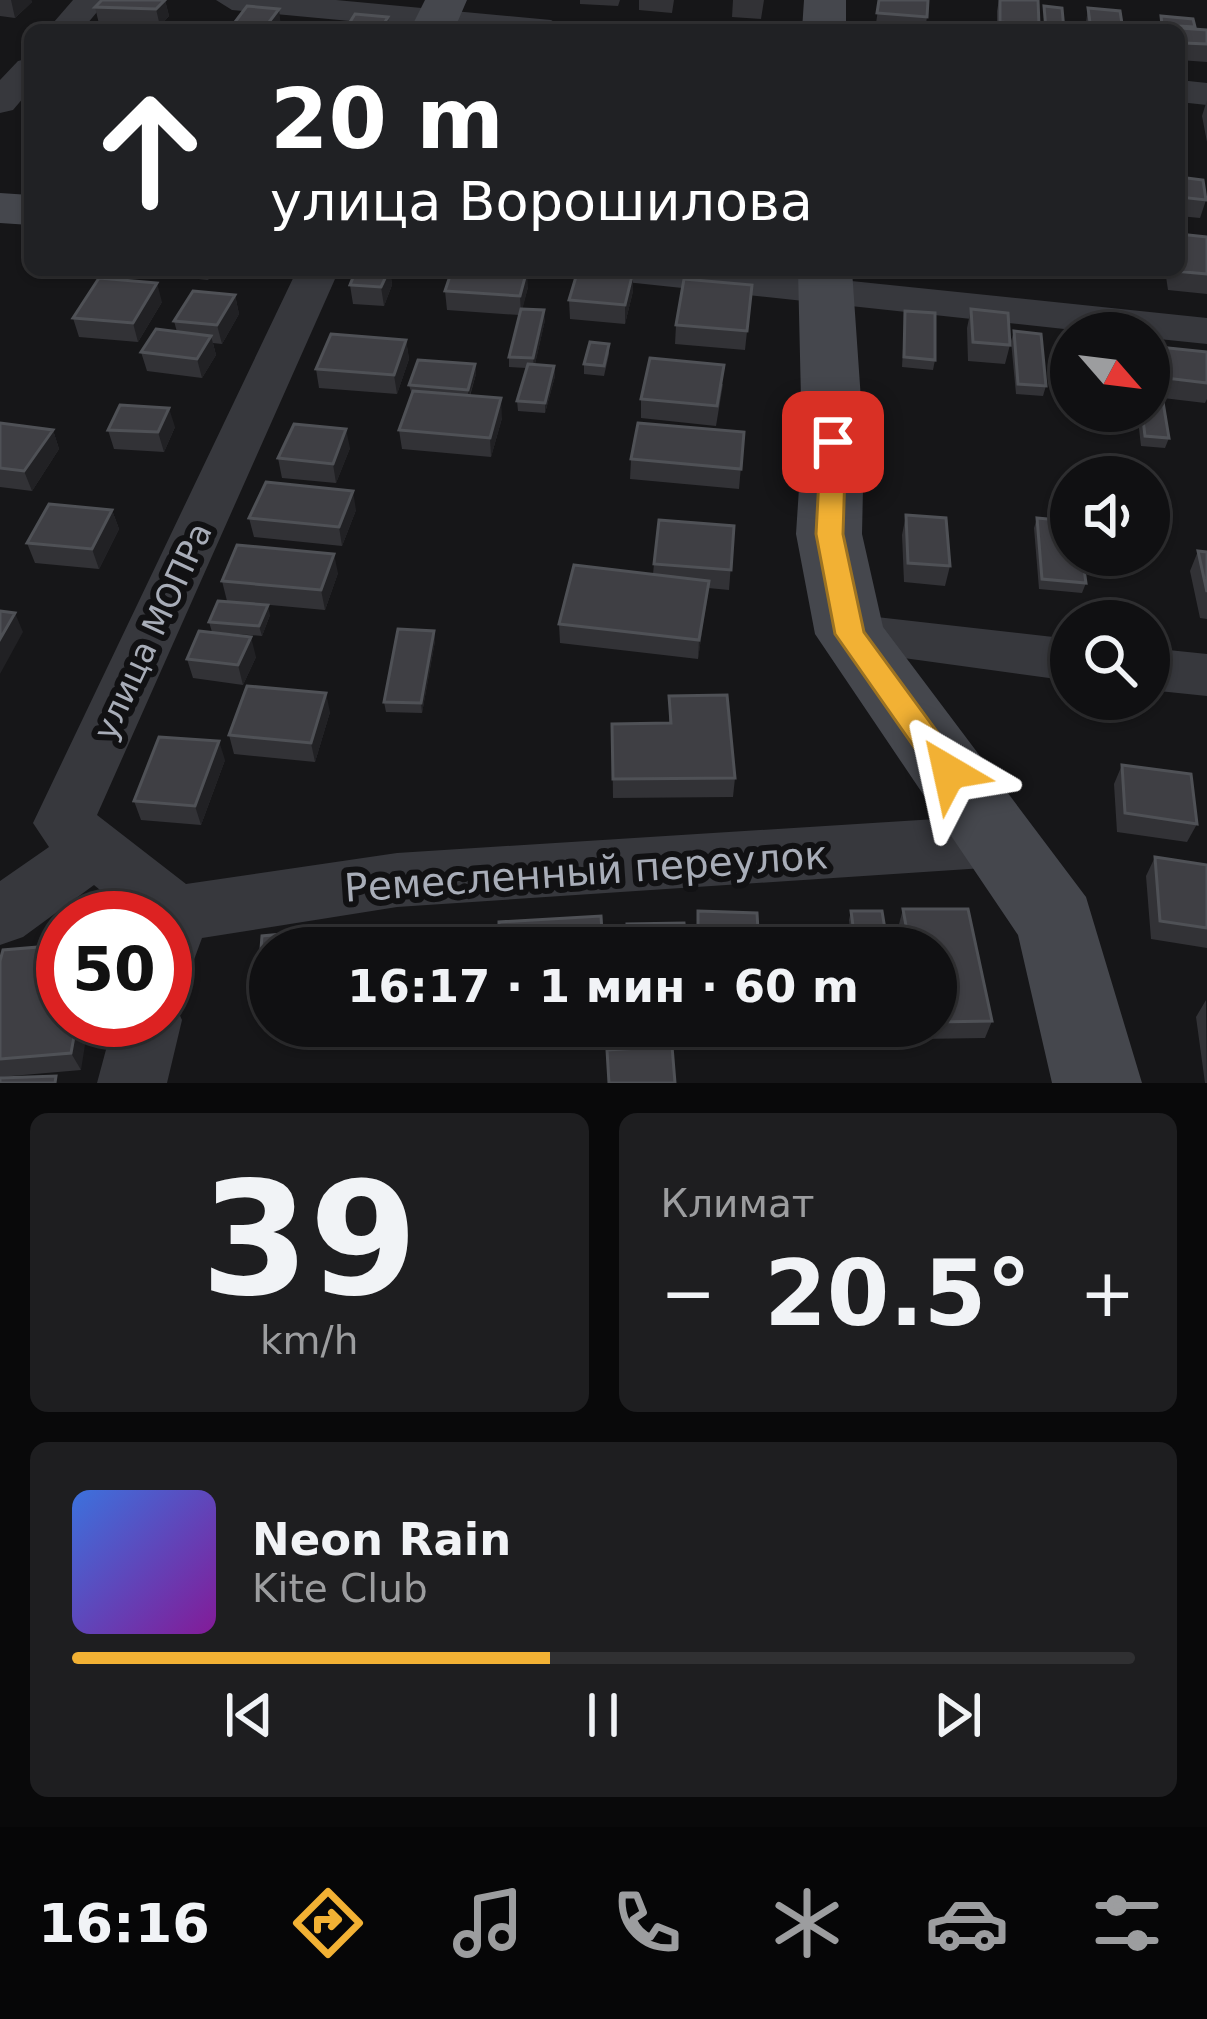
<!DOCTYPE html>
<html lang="ru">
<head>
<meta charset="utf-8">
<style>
  :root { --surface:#101012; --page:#1e1e20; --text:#f1f3f6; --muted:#9c9d9f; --line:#303032; --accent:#f2b134 }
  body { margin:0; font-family:"DejaVu Sans",sans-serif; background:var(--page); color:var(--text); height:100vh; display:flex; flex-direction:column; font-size:45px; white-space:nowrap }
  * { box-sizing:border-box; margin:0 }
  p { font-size:39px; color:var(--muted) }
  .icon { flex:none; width:66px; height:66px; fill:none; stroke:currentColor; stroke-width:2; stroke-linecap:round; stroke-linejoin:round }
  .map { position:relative; height:1083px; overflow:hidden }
  .side { display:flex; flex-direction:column; gap:30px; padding:30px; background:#09090a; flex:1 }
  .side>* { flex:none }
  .guide { position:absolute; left:24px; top:24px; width:1161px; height:252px; border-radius:18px; box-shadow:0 3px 9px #0004,0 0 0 3px var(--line); background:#202124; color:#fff; overflow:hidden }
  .needle { width:78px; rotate:118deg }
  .fabs { position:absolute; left:1050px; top:312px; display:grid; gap:24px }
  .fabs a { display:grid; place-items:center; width:120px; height:120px; border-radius:50%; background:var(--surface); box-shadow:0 3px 9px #0004,0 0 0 3px var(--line); font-size:60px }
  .speed { position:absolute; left:36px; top:891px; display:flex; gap:24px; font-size:60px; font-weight:700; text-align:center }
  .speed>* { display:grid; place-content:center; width:156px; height:156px; border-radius:50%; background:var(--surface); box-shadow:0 3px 9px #0004,0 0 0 3px var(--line); line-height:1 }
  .speed .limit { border:18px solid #d22; background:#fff; color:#111 }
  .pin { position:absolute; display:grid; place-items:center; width:102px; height:102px; color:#fff; margin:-51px; border-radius:24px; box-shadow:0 6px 18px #0006 }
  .me { position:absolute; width:132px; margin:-66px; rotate:324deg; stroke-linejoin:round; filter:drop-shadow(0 0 9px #0008) }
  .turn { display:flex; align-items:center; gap:42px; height:252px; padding:0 48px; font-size:54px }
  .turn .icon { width:156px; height:156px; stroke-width:2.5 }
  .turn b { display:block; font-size:84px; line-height:102px }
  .big { font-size:90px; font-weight:700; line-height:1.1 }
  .side .widget { flex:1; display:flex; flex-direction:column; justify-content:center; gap:18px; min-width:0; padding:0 42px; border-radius:18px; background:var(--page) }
  .side .dial { align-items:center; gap:0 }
  .dial b { font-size:156px; line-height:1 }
  .song { display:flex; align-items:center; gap:36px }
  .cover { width:144px; height:144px; border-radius:18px; background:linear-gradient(135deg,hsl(220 70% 55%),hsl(290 70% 35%)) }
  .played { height:12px; border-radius:6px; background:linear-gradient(90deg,var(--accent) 45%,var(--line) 45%) }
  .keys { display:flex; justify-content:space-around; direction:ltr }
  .heat { display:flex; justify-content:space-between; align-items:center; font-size:66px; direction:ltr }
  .side .tiles { flex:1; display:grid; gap:30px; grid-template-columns:1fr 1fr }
  .widget:last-child { grid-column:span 2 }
  .trip { position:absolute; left:249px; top:927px; width:708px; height:120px; border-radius:60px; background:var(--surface); box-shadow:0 3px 9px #0004,0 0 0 3px var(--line); font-weight:700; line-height:120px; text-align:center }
  .tab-bar { display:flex; height:192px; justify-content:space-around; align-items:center; background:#060607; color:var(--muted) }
  .tab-bar .icon { width:84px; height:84px }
  .tab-bar .selected { color:var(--accent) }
  .tab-bar b { font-size:54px; color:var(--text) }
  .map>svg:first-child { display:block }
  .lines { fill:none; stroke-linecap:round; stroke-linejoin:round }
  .street { fill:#37383d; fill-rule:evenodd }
  .secondary { fill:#45474d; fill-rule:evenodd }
  .wall { fill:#323236 }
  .shaded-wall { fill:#212124 }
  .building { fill:#3f3f44; stroke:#4f5156; stroke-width:3 }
  .route { fill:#f2b134; stroke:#9d7322; stroke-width:3 }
  .labels { text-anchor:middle; stroke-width:12; stroke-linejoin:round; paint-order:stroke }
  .street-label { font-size:33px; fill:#a8adb8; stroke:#111113 }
  .near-street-label { font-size:39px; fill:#a8adb8; stroke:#111113 }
</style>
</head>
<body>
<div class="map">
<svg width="1207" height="1083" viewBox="0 0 1207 1083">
  <rect width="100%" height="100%" fill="#161618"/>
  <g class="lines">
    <!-- street -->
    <path class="street" d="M 73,0 L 107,0 L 82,30 L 47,30 Z
      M 216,0 L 336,0 L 551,20 L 568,30 L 446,30 L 232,10 Z
      M 30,58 L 30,90 L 13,110 L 0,113 L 0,80 L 18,61 Z
      M 1179,80 L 1207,83 L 1207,105 L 1179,102 Z
      M 297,270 L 339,270 L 97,815 L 186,884 L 397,853 L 999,815 L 1021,823 L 1030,841 L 1021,859 L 999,867 L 397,907 L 202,938 L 188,976 L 165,985 L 165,918 L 134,918 L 94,885 L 23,937 L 0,945 L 0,881 L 49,847 L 33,823 Z
      M 605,270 L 746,270 L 1207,318 L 1207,344 L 1149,338 L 1149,333 L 1101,333 L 626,282 L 611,279 Z
      M 850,614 L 1071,639 L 1071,681 L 831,648 L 823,634 L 831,620 Z
      M 1149,648 L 1207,654 L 1207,696 L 1149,690 Z
      M 165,995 L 172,998 L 182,1020 L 167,1083 L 97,1083 L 114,1020 L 165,1020 Z"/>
    <!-- secondary -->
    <path class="secondary" d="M 425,0 L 467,0 L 454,30 L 410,30 Z
      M 804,0 L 846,0 L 846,30 L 802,30 Z
      M 0,193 L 30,195 L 30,225 L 0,223 Z
      M 798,270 L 852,270 L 864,443 L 862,534 L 883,627 L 1086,897 L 1142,1083 L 1052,1083 L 1018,935 L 815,634 L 796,534 L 802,443 Z"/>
  </g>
  <!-- wall -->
  <path class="wall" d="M 0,0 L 31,0 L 32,2 L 15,18 L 0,16 Z
    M 165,0 L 169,16 L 160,26 L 99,24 L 95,7 Z
    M 580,0 L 620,0 L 618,6 L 580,4 Z
    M 639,0 L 674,0 L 672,13 L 639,10 Z
    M 733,0 L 764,0 L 761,19 L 732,17 Z
    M 999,0 L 1038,0 L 1038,30 L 997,30 L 997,11 Z
    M 879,3 L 927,17 L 925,30 L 875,30 Z
    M 1088,8 L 1123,30 L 1085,30 Z
    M 1161,16 L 1194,29 L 1207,30 L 1207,62 L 1179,60 L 1179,30 L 1159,30 Z
    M 1207,100 L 1207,142 L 1202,116 Z
    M 1179,177 L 1206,200 L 1200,218 L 1179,216 Z
    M 1207,237 L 1207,294 L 1168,290 L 1165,270 L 1179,270 Z
    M 118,270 L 162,270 L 158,275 Z
    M 187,270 L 215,270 L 208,280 L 189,278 Z
    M 356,270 L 390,270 L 392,285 L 384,306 L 353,304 L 350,285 Z
    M 752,285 L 745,350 L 675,344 L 676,325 Z
    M 528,287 L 522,309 L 545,320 L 535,364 L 554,366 L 555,376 L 545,413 L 518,411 L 517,401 L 526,368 L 509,367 L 509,357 L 519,315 L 447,310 L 445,291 Z
    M 633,291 L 625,324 L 570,319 L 569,300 Z
    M 235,295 L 239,314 L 222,344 L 213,343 L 216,355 L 202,378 L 147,371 L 141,352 L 177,332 L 174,321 Z
    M 162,302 L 138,342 L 79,337 L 73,318 Z
    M 971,309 L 1010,345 L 1005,364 L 968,361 L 967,328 Z
    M 905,311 L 935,360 L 933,370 L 902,367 Z
    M 1014,331 L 1046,386 L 1043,396 L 1016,394 L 1011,341 Z
    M 406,340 L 409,359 L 397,394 L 319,388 L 316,369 Z
    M 609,344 L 609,354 L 604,376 L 584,374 L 584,364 Z
    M 1149,346 L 1207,352 L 1207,399 L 1205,403 L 1163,398 L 1169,438 L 1165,448 L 1141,446 L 1137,411 L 1149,411 Z
    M 475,364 L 476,374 L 470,396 L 502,418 L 491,457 L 402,449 L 399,430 L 412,395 L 409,385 Z
    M 723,384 L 716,426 L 641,418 L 641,399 Z
    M 0,423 L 53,430 L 59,449 L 32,491 L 0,487 Z
    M 175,427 L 164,452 L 114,449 L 108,430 Z
    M 744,432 L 739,489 L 630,479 L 631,459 Z
    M 350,448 L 336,483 L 282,478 L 278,458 Z
    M 112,510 L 119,529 L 99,569 L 35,563 L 27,543 Z
    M 356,510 L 342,546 L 254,537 L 249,518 Z
    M 906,515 L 950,566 L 945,586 L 904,582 L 902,535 Z
    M 1037,518 L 1086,583 L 1082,593 L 1039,589 L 1034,528 Z
    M 734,526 L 729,590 L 708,588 L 698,659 L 560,643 L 559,624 L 653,574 L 654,564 Z
    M 1198,551 L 1207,552 L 1207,619 L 1200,618 L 1190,571 Z
    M 338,573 L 325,610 L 227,601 L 222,581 Z
    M 270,615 L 262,636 L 212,632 L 209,622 Z
    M 434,631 L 435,641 L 422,713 L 386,712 L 384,702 Z
    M 256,657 L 243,685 L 193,678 L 187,659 Z
    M 669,696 L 735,778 L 733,797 L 613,798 L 612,724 L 669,723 Z
    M 330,712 L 315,762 L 234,754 L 229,735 Z
    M 225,760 L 201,825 L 141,820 L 134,801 Z
    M 1122,765 L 1197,824 L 1187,842 L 1117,832 L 1114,784 Z
    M 1155,857 L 1207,865 L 1207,948 L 1151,939 L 1146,876 Z
    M 903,909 L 968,909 L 992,1021 L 985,1038 L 918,1039 L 915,1026 L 936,1026 L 936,948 L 902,948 L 898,928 Z
    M 851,911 L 888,948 L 852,948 L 849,920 Z
    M 373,926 L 377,948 L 270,948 L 270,1004 L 264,1005 L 258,987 L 262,936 Z
    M 63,945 L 81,1070 L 0,1077 L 0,961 Z
    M 1206,1000 L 1207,1083 L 1205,1083 L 1196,1017 Z"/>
  <!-- shaded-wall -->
  <path class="shaded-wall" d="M 11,0 L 31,0 L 32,2 L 15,18 Z
    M 165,0 L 169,16 L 160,26 L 156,9 Z
    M 279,9 L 281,26 L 279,30 L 263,30 Z
    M 388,17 L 389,30 L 380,30 Z
    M 215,270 L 208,280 L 206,271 Z
    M 389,270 L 390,270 L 392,285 L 384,306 L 381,287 Z
    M 527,270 L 528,287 L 521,315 L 520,296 Z
    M 633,272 L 633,291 L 625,324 L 625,305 Z
    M 157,283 L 162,302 L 138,342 L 133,323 Z
    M 235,295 L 239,314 L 222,344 L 217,325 Z
    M 544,310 L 545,320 L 534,368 L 533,358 Z
    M 211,336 L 216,355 L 202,378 L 197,359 Z
    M 406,340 L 409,359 L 397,394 L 394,375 Z
    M 475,364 L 476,374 L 468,400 L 468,390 Z
    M 554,366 L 555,376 L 545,413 L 545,403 Z
    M 501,398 L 502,418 L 491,457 L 490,438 Z
    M 169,408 L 175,427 L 164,452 L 158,432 Z
    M 346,429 L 350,448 L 336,483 L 333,464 Z
    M 53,430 L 59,449 L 32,491 L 24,471 Z
    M 353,491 L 356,510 L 342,546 L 339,527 Z
    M 112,510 L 119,529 L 99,569 L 92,549 Z
    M 334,554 L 338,573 L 325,610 L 321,590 Z
    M 709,581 L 707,600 L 698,659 L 699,640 Z
    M 268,605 L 270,615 L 262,636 L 259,626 Z
    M 15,613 L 23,632 L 0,674 L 0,639 Z
    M 434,631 L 435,641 L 422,713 L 421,703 Z
    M 251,637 L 256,657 L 243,685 L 238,665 Z
    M 326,693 L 330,712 L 315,762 L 311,743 Z
    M 219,741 L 225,760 L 201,825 L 195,806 Z
    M 77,1020 L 89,1020 L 81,1070 L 71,1053 Z"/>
  <!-- building -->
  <path class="building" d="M 102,0 L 165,0 L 156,9 L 95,7 Z
    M 879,0 L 928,0 L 927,17 L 877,13 Z
    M 1000,0 L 1038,0 L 1039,25 L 1000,22 Z
    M 247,6 L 279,9 L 263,30 L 229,30 Z
    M 1044,6 L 1062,8 L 1064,30 L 1046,30 Z
    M 1088,8 L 1120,11 L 1123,30 L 1091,30 Z
    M 355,14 L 388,17 L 380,30 L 345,30 Z
    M 1161,16 L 1193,19 L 1195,27 L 1162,25 Z
    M 1180,28 L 1207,30 L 1207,44 L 1185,43 Z
    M 1179,177 L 1203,180 L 1206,200 L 1179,197 Z
    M 1179,234 L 1207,237 L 1207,274 L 1174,271 L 1179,270 Z
    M 356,270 L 389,270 L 381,287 L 350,285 Z
    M 452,270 L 527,270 L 520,296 L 445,291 Z
    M 578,270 L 633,272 L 625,305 L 569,300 Z
    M 99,278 L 157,283 L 133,323 L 73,318 Z
    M 684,279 L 752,285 L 747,331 L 676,325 Z
    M 193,291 L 235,295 L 217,325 L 174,321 Z
    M 521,309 L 544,310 L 533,358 L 509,357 Z
    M 971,309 L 1008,313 L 1010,345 L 973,342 Z
    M 905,311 L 935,313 L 935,360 L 904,357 Z
    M 1083,324 L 1128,328 L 1128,333 L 1085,333 Z
    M 156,329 L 211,336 L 197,359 L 141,352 Z
    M 1014,331 L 1041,334 L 1046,386 L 1018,384 Z
    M 331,334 L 406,340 L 394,375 L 316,369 Z
    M 590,342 L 609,344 L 604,366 L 584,364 Z
    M 1149,346 L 1207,352 L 1207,383 L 1149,376 Z
    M 650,358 L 724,365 L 717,406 L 641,399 Z
    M 418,360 L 475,364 L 468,390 L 409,385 Z
    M 528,364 L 554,366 L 545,403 L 517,401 Z
    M 413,391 L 501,398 L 490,438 L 399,430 Z
    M 1149,395 L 1162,396 L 1169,438 L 1145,436 L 1142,411 L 1149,411 Z
    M 120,405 L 169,408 L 158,432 L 108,430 Z
    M 0,423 L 53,430 L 24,471 L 0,468 Z
    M 638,423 L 744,432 L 741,469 L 631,459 Z
    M 294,424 L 346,429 L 333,464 L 278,458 Z
    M 266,482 L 353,491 L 339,527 L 249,518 Z
    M 49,504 L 112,510 L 92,549 L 27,543 Z
    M 906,515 L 946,518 L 950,566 L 908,563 Z
    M 1037,518 L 1071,521 L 1071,555 L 1082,555 L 1086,583 L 1042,579 Z
    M 659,520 L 734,526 L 731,570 L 654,564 Z
    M 237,545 L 334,554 L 321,590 L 222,581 Z
    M 1198,551 L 1207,552 L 1207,592 Z
    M 574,565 L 709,581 L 699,640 L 559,624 Z
    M 218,601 L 268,605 L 259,626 L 209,622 Z
    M 0,611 L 15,613 L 0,639 Z
    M 398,629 L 434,631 L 421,703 L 384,702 Z
    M 199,631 L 251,637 L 238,665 L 187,659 Z
    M 247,686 L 326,693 L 311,743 L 229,735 Z
    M 727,695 L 735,778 L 613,779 L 612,724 L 671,723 L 669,696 Z
    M 159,737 L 219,741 L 195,806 L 134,801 Z
    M 1122,765 L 1191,774 L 1197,824 L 1125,813 Z
    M 1155,857 L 1207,865 L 1207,928 L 1160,921 Z
    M 903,909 L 968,909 L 992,1021 L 936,1022 L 936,948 L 910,948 Z
    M 698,911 L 757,913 L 759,948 L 698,948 Z
    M 851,911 L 882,911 L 888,948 L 856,948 Z
    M 601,916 L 603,948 L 499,948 L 499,922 Z
    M 684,923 L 686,948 L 628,948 L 627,924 Z
    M 373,926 L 373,948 L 270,948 L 270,986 L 258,987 L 262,936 Z
    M 63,945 L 63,1020 L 77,1020 L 71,1053 L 0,1059 L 0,961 L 3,950 Z
    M 672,1046 L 675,1083 L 609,1083 L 607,1050 Z
    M 56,1076 L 55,1083 L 0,1083 L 0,1078 Z"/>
  <!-- route -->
  <path class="route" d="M 833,434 L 846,442 L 843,534 L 864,632 L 960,763 L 965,772 L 960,781 L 938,781 L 835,634 L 816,534 L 821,442 Z"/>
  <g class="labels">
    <!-- street labels -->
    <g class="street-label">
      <text transform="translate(152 631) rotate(-65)" y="12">улица МОПРа</text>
    </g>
    <!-- near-street labels -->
    <g class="near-street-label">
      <text transform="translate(586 871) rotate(-4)" y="14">Ремесленный переулок</text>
    </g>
  </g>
</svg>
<div class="fabs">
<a><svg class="needle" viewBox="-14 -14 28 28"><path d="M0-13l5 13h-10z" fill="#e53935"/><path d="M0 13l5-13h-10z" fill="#9c9d9f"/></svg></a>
<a><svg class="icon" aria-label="sound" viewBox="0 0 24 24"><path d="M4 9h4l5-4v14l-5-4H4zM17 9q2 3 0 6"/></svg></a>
<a><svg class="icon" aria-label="search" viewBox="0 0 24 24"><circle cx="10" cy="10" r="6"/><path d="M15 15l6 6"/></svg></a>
</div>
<div class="speed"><div class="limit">50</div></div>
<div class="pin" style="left:833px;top:442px;background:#d93025"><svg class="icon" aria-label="arrive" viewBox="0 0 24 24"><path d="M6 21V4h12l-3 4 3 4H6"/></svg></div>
<svg class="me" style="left:949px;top:772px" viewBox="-20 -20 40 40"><path d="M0-17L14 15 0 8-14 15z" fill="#f2b134" stroke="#fff" stroke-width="4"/></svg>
<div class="trip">16:17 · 1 мин · 60 m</div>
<div class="guide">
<div class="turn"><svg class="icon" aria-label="ahead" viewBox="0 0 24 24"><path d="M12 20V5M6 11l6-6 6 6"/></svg><div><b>20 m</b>улица Ворошилова</div></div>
</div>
</div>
<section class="side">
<div class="tiles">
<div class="widget dial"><b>39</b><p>km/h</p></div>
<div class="widget"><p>Климат</p>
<div class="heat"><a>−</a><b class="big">20.5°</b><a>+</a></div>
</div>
<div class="widget">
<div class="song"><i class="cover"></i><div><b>Neon Rain</b><p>Kite Club</p></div></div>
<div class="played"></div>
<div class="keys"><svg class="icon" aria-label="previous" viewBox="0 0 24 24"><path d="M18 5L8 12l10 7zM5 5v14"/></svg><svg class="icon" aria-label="pause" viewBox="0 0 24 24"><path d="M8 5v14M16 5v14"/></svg><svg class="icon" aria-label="next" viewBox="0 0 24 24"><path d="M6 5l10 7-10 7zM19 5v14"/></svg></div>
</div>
</div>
</section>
<nav class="tab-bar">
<b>16:16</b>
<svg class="icon selected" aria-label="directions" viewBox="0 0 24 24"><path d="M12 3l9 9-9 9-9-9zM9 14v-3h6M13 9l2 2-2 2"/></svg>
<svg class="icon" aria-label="music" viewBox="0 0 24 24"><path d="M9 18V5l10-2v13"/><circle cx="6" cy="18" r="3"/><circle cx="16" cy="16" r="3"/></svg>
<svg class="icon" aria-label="phone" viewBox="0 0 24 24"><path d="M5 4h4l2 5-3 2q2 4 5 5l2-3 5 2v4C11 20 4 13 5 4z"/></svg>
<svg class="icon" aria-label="climate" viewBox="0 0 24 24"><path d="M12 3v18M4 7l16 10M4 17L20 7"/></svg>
<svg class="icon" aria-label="car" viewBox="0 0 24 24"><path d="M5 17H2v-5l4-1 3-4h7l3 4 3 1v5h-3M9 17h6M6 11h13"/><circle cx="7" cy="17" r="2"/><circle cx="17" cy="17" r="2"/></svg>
<svg class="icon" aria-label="filters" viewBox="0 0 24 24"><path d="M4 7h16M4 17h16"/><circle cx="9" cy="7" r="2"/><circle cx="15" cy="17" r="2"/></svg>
</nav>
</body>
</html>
